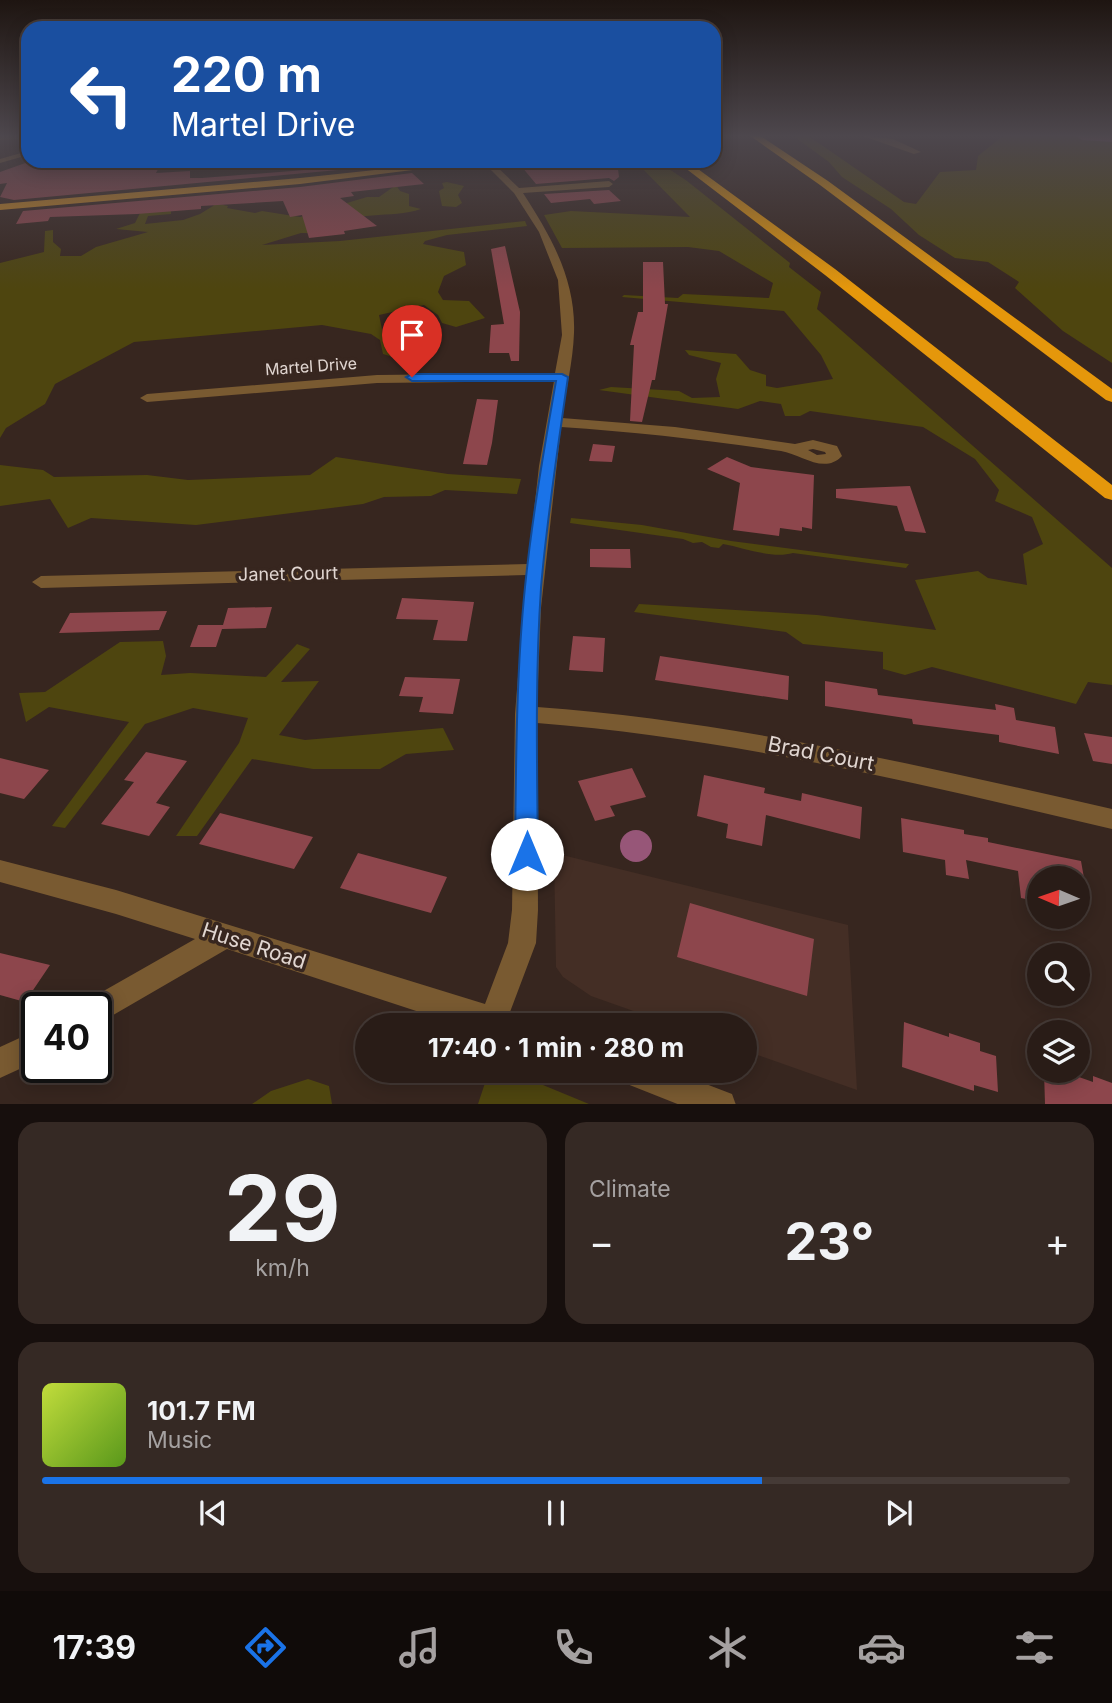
<!DOCTYPE html>
<html lang="en">
<head>
<meta charset="utf-8">
<style>
  :root { --surface:#291c17; --page:#352924; --text:#f1f3f6; --muted:#a5a1a1; --line:#453a36; --accent:#1a73e8 }
  body { margin:0; font-family:Inter,sans-serif; background:var(--page); color:var(--text); height:100vh; display:flex; flex-direction:column; font-size:26px; white-space:nowrap }
  * { box-sizing:border-box; margin:0 }
  p { font-size:23px; color:var(--muted) }
  .icon { flex:none; width:38px; height:38px; fill:none; stroke:currentColor; stroke-width:2; stroke-linecap:round; stroke-linejoin:round }
  .map { position:relative; height:1104px; overflow:hidden }
  .side { display:flex; flex-direction:column; gap:18px; padding:18px; background:#170f0d; flex:1 }
  .side>* { flex:none }
  .banner { position:absolute; left:21px; top:21px; width:700px; height:147px; border-radius:21px; box-shadow:0 4px 18px #0003,0 0 0 2px var(--line); background:#1a4fa0; color:#fff; overflow:hidden }
  .needle { width:46px; rotate:272deg }
  .buttons { position:absolute; left:1027px; top:866px; display:grid; gap:14px }
  .buttons a { display:grid; place-items:center; width:63px; height:63px; border-radius:50%; background:var(--surface); box-shadow:0 4px 18px #0003,0 0 0 2px var(--line); font-size:35px }
  .speed { position:absolute; left:21px; top:992px; display:flex; gap:14px; font-size:35px; font-weight:700; text-align:center }
  .speed>* { display:grid; place-content:center; width:91px; height:91px; border-radius:50%; background:var(--surface); box-shadow:0 4px 18px #0003,0 0 0 2px var(--line); line-height:1 }
  .speed .limit { border:4px solid #111; border-radius:10px; background:#fff; color:#111 }
  .pin { position:absolute; display:grid; place-items:center; width:60px; height:60px; color:#fff; margin:-72px -30px; border-radius:50% 50% 50% 0; rotate:-45deg; box-shadow:0 0 7px #0007 }
  .pin .icon { rotate:45deg }
  .me { position:absolute; width:77px; margin:-38px; rotate:0deg; stroke-linejoin:round; filter:drop-shadow(0 0 5px #0008) }
  .turn { display:flex; align-items:center; gap:24px; height:147px; padding:0 35px; font-size:32px }
  .turn .icon { width:91px; height:91px; stroke-width:2.5 }
  .turn b { display:block; font-size:49px; line-height:60px }
  .big { font-size:52px; font-weight:700; line-height:1.1 }
  .side .card { flex:1; display:flex; flex-direction:column; justify-content:center; gap:10px; min-width:0; padding:0 24px; border-radius:21px; background:var(--page) }
  .side .dial { align-items:center; gap:0 }
  .dial b { font-size:91px; line-height:1 }
  .song { display:flex; align-items:center; gap:21px }
  .cover { width:84px; height:84px; border-radius:10px; background:linear-gradient(135deg,hsl(70 70% 55%),hsl(90 70% 35%)) }
  .played { height:7px; border-radius:4px; background:linear-gradient(90deg,var(--accent) 70%,var(--line) 70%) }
  .keys { display:flex; justify-content:space-around; direction:ltr }
  .heat { display:flex; justify-content:space-between; align-items:center; font-size:38px; direction:ltr }
  .side .tiles { flex:1; display:grid; gap:18px; grid-template-columns:1fr 1fr }
  .card:last-child { grid-column:span 2 }
  .trip { position:absolute; left:355px; top:1013px; width:402px; height:70px; border-radius:35px; background:var(--surface); box-shadow:0 4px 18px #0003,0 0 0 2px var(--line); font-weight:700; line-height:70px; text-align:center }
  .dock { display:flex; height:112px; justify-content:space-around; align-items:center; background:#100b09; color:var(--muted) }
  .dock .icon { width:49px; height:49px }
  .dock .on { color:var(--accent) }
  .dock b { font-size:32px; color:var(--text) }
  .map>svg:first-child { display:block }
  .built { fill:#442e25 }
  .green { fill:#4e450f }
  .water { fill:#975678 }
  .lines { fill:none; stroke-linecap:round; stroke-linejoin:round }
  .river { fill:#975678; fill-rule:evenodd }
  .building { fill:#8d464c }
  .minor { fill:#795a31; fill-rule:evenodd }
  .major { fill:#c78622; fill-rule:evenodd }
  .highway { fill:#e5970b; fill-rule:evenodd }
  .route { fill:#1a73e8; stroke:#114b97; stroke-width:2 }
  .labels { text-anchor:middle; stroke-width:7; stroke-linejoin:round; paint-order:stroke }
  .far-street-label { font-size:16px; fill:#e1d6d1; stroke:#37261f }
  .street-label { font-size:18px; fill:#e1d6d1; stroke:#37261f }
  .near-street-label { font-size:21px; fill:#e1d6d1; stroke:#37261f }
</style>
</head>
<body>
<div class="map">
<svg width="1112" height="1105" viewBox="0 0 1112 1105">
  <rect width="100%" height="100%" fill="#37261f"/>
  <!-- built -->
  <path class="built" d="M 554,853 L 848,925 L 857,1090 L 746,1051 L 746,1026 L 673,1025 L 591,996 L 563,977 L 556,967 Z"/>
  <!-- green -->
  <path class="green" d="M 792,135 L 807,135 L 904,202 L 916,204 L 940,172 L 976,170 L 978,156 L 1004,135 L 1112,135 L 1112,363 L 1063,331 L 1015,288 L 1019,282 L 988,262 L 955,258 L 919,235 L 891,209 L 842,177 L 829,162 Z
    M 635,161 L 657,161 L 687,181 L 790,263 L 789,267 L 821,292 L 817,309 L 1112,568 L 1112,685 L 1088,682 L 1076,704 L 932,667 L 905,675 L 883,669 L 883,652 L 803,644 L 786,632 L 634,612 L 639,604 L 817,615 L 936,630 L 915,580 L 978,571 L 988,578 L 1027,585 L 1023,554 L 1043,544 L 1032,517 L 995,501 L 999,490 L 975,459 L 923,427 L 810,411 L 800,416 L 785,416 L 781,404 L 760,401 L 738,409 L 599,390 L 611,387 L 679,391 L 692,398 L 720,397 L 716,379 L 721,363 L 689,355 L 685,350 L 736,354 L 750,370 L 766,375 L 766,386 L 777,388 L 833,379 L 821,355 L 784,311 L 622,297 L 624,295 L 678,298 L 683,294 L 769,298 L 773,283 L 719,251 L 688,247 L 562,248 L 544,215 L 571,211 L 690,217 Z
    M 447,182 L 464,186 L 458,195 L 462,203 L 456,207 L 442,206 L 439,191 L 444,188 L 442,183 Z
    M 396,185 L 400,191 L 409,194 L 409,206 L 421,209 C 391,220 352,207 328,233 L 301,233 L 262,245 L 340,241 L 525,221 L 527,226 L 447,235 L 425,241 L 423,244 L 464,252 L 466,265 L 444,276 L 438,292 L 443,300 L 469,301 L 485,318 L 456,327 L 442,323 L 438,315 L 424,305 L 379,315 L 383,334 L 420,348 L 396,358 L 383,354 L 380,340 L 371,334 L 322,325 L 134,342 L 55,384 L 45,404 L 6,428 L 0,438 L 0,263 L 44,252 L 45,231 L 53,230 L 53,242 L 61,249 L 60,256 L 81,256 L 96,247 L 148,232 L 116,229 L 135,223 L 143,207 L 171,211 L 171,214 L 148,216 L 145,224 L 183,220 L 200,214 L 213,206 L 223,193 L 219,204 L 228,206 L 227,208 L 255,213 L 262,211 L 300,217 L 367,197 L 379,197 Z
    M 336,457 L 448,474 L 521,479 L 517,494 L 445,490 L 431,496 L 384,497 L 363,504 L 196,525 L 91,518 L 68,528 L 50,499 L 0,506 L 0,465 L 43,470 L 54,477 L 147,475 L 188,480 L 310,475 Z
    M 571,518 L 642,525 L 731,541 L 909,564 L 906,568 L 793,553 C 772,559 745,548 723,544 L 719,548 L 711,547 L 702,542 L 693,543 L 683,539 L 570,523 Z
    M 163,641 L 166,656 L 161,675 L 190,673 L 266,677 L 297,644 L 310,649 L 281,682 L 319,681 L 279,735 L 305,740 L 443,728 L 454,750 L 406,754 L 380,769 L 313,769 L 252,759 L 197,836 L 176,836 L 239,743 L 248,718 L 193,708 L 145,724 L 65,828 L 52,826 L 129,722 L 49,707 L 26,722 L 19,693 L 45,692 L 120,642 Z
    M 489,1071 L 509,1071 L 589,1104 L 478,1104 Z
    M 308,1079 L 329,1086 L 332,1104 L 252,1104 L 271,1091 Z"/>
  <!-- water -->
  <path class="water" d="M620 846a16 16 0 1 1 32 0a16 16 0 1 1-32 0Z"/>
  <g class="lines">
    <!-- river -->
    <path class="river" d="M 1074,135 L 1112,135 L 1112,142 L 1082,140 Z"/>
  </g>
  <!-- building -->
  <path class="building" d="M 31,161 L 62,164 L 162,162 L 156,173 L 190,171 L 190,178 L 202,178 L 342,167 L 340,165 L 373,161 L 400,161 L 403,164 L 14,200 L 0,197 L 7,183 L 0,184 L 0,172 Z
    M 517,161 L 617,161 L 619,177 L 614,181 L 609,178 L 536,184 Z
    M 412,173 L 424,184 L 351,192 L 354,196 L 340,198 L 377,226 L 344,231 L 345,234 L 309,238 L 302,215 L 290,217 L 283,201 L 201,206 L 201,209 L 137,214 L 50,217 L 48,221 L 16,224 L 23,211 L 300,187 Z
    M 609,190 L 621,201 L 594,204 L 590,199 L 551,203 L 544,194 Z
    M 505,246 L 520,312 L 519,361 L 511,361 L 509,353 L 489,353 L 491,325 L 504,324 L 491,249 Z
    M 643,262 L 663,262 L 665,304 L 668,304 L 655,380 L 652,380 L 642,422 L 630,421 L 634,345 L 630,345 L 638,312 L 643,312 Z
    M 477,399 L 498,400 L 492,443 L 487,465 L 463,464 Z
    M 593,444 L 615,446 L 612,462 L 589,461 Z
    M 727,457 L 751,467 L 814,475 L 812,529 L 802,527 L 802,531 L 780,528 L 779,536 L 733,530 L 740,483 L 707,469 Z
    M 910,486 L 926,533 L 905,531 L 897,506 L 836,498 L 836,489 Z
    M 590,549 L 630,549 L 631,568 L 590,567 Z
    M 402,598 L 474,602 L 467,641 L 433,640 L 438,620 L 396,619 Z
    M 272,607 L 266,628 L 222,629 L 223,626 L 216,647 L 190,647 L 198,625 L 223,625 L 228,608 Z
    M 167,611 L 159,630 L 59,633 L 70,613 Z
    M 573,636 L 605,638 L 603,672 L 569,670 Z
    M 660,656 L 789,676 L 788,700 L 655,680 Z
    M 405,677 L 460,679 L 453,714 L 419,712 L 423,697 L 399,696 Z
    M 825,681 L 877,689 L 878,695 L 996,710 L 995,704 L 1014,708 L 1016,720 L 1055,727 L 1059,754 L 999,742 L 999,735 L 913,724 L 912,719 L 825,706 Z
    M 1084,733 L 1112,737 L 1112,764 L 1093,761 Z
    M 146,752 L 187,761 L 156,803 L 170,807 L 149,836 L 101,824 L 134,782 L 124,780 Z
    M 0,758 L 49,770 L 24,799 L 0,793 Z
    M 632,768 L 646,797 L 610,806 L 615,816 L 595,821 L 578,781 Z
    M 704,775 L 765,788 L 764,793 L 801,801 L 802,793 L 862,807 L 860,839 L 766,815 L 762,846 L 726,838 L 728,824 L 697,816 Z
    M 220,813 L 313,837 L 294,869 L 199,844 Z
    M 901,818 L 964,830 L 964,834 L 988,838 L 988,842 L 1081,861 L 1084,878 L 1040,878 L 1040,902 L 1021,898 L 1018,871 L 966,860 L 969,879 L 946,875 L 945,860 L 903,852 Z
    M 358,853 L 447,877 L 431,913 L 340,888 Z
    M 690,903 L 814,939 L 807,996 L 677,957 Z
    M 0,953 L 50,965 L 25,1002 L 0,995 Z
    M 904,1022 L 949,1037 L 949,1033 L 980,1043 L 980,1051 L 996,1056 L 998,1092 L 974,1085 L 974,1091 L 902,1067 Z
    M 1044,1071 L 1062,1071 L 1093,1082 L 1093,1076 L 1112,1083 L 1112,1104 L 1045,1104 Z"/>
  <g class="lines">
    <!-- minor -->
    <path class="minor" d="M 28,135 L 28,139 L 0,140 L 0,136 Z
      M 860,135 L 893,139 L 921,152 L 914,154 Z
      M 28,151 L 28,155 L 0,163 L 0,159 Z
      M 482,161 L 491,161 L 519,188 L 609,181 L 613,184 L 609,187 L 523,193 C 551,236 576,280 574,333 C 573,361 566,390 562,418 L 675,427 L 795,444 L 813,440 L 837,446 L 842,456 C 824,475 801,454 781,451 C 708,440 635,432 561,427 L 541,608 L 537,707 C 732,721 921,766 1112,809 L 1112,829 C 921,784 732,738 537,723 L 538,910 L 536,943 L 510,1012 L 518,1016 L 522,1026 L 462,1026 L 227,949 L 96,1025 L 96,1008 L 83,1008 L 86,1001 L 195,939 L 116,914 L 0,882 L 0,860 L 116,890 L 485,1004 L 508,943 L 512,910 L 515,714 L 526,575 L 41,588 L 32,582 L 41,576 L 528,564 L 539,466 L 554,381 L 377,383 L 147,402 L 140,398 L 147,394 L 377,375 L 555,373 L 562,335 L 558,280 L 539,232 L 514,193 ZM 813,449 L 825,452 L 826,454 L 817,455 L 808,450 Z
      M 37,1030 L 37,1061 L 0,1078 L 0,1047 Z
      M 618,1071 L 672,1071 L 732,1094 L 736,1105 L 680,1105 L 622,1082 Z"/>
    <!-- major -->
    <path class="major" d="M 459,161 L 485,161 L 300,184 L 0,210 L 0,204 L 300,178 Z"/>
    <!-- highway -->
    <path class="highway" d="M 749,135 L 759,135 L 828,181 L 1112,389 L 1112,402 L 1106,400 L 820,185 Z
      M 676,161 L 687,161 L 835,269 L 1112,485 L 1112,500 L 1105,498 L 825,275 Z"/>
  </g>
  <!-- sky -->
  <linearGradient id="sky" x2="0" y2="1"><stop stop-color="#1e1511"/><stop offset="0.47" stop-color="#4d474d"/><stop offset="1" stop-color="#4d474d" stop-opacity="0"/></linearGradient>
  <rect width="1112" height="289" fill="url(#sky)"/>
  <!-- route -->
  <path class="route" d="M 562,374 L 568,377 C 558,447 547,517 541,588 C 535,677 537,765 538,854 L 535,860 L 527,863 L 519,860 L 515,854 C 516,765 516,675 525,587 C 532,518 544,449 556,381 L 412,381 L 406,377 L 412,374 Z"/>
  <g class="labels">
    <!-- far-street labels -->
    <g class="far-street-label">
      <text transform="translate(311 366) rotate(-4)" y="6">Martel Drive</text>
    </g>
    <!-- street labels -->
    <g class="street-label">
      <text transform="translate(288 574) rotate(-1)" y="6">Janet Court</text>
    </g>
    <!-- near-street labels -->
    <g class="near-street-label">
      <text transform="translate(821 754) rotate(11)" y="7">Brad Court</text>
      <text transform="translate(254 946) rotate(18)" y="7">Huse Road</text>
    </g>
  </g>
</svg>
<div class="buttons">
<a><svg class="needle" viewBox="-14 -14 28 28"><path d="M0-13l5 13h-10z" fill="#e53935"/><path d="M0 13l5-13h-10z" fill="#a5a1a1"/></svg></a>
<a><svg class="icon" aria-label="search" viewBox="0 0 24 24"><circle cx="10" cy="10" r="6"/><path d="M15 15l6 6"/></svg></a>
<a><svg class="icon" aria-label="layers" viewBox="0 0 24 24"><path d="M12 4l9 5-9 5-9-5zM3 14l9 5 9-5"/></svg></a>
</div>
<div class="speed"><div class="limit">40</div></div>
<div class="pin" style="left:412px;top:377px;background:#d93025"><svg class="icon" aria-label="arrive" viewBox="0 0 24 24"><path d="M6 21V4h12l-3 4 3 4H6"/></svg></div>
<svg class="me" style="left:527px;top:854px" viewBox="-20 -20 40 40"><circle r="19" fill="#fff"/><path d="M0-13L10 11 0 6-10 11z" fill="#1a73e8"/></svg>
<div class="trip">17:40 · 1 min · 280 m</div>
<div class="banner">
<div class="turn"><svg class="icon" aria-label="left" viewBox="0 0 24 24"><path d="M17 20v-9H6M10 6l-5 5 5 5"/></svg><div><b>220 m</b>Martel Drive</div></div>
</div>
</div>
<section class="side">
<div class="tiles">
<div class="card dial"><b>29</b><p>km/h</p></div>
<div class="card"><p>Climate</p>
<div class="heat"><a>−</a><b class="big">23°</b><a>+</a></div>
</div>
<div class="card">
<div class="song"><i class="cover"></i><div><b>101.7 FM</b><p>Music</p></div></div>
<div class="played"></div>
<div class="keys"><svg class="icon" aria-label="previous" viewBox="0 0 24 24"><path d="M18 5L8 12l10 7zM5 5v14"/></svg><svg class="icon" aria-label="pause" viewBox="0 0 24 24"><path d="M8 5v14M16 5v14"/></svg><svg class="icon" aria-label="next" viewBox="0 0 24 24"><path d="M6 5l10 7-10 7zM19 5v14"/></svg></div>
</div>
</div>
</section>
<nav class="dock">
<b>17:39</b>
<svg class="icon on" aria-label="directions" viewBox="0 0 24 24"><path d="M12 3l9 9-9 9-9-9zM9 14v-3h6M13 9l2 2-2 2"/></svg>
<svg class="icon" aria-label="music" viewBox="0 0 24 24"><path d="M9 18V5l10-2v13"/><circle cx="6" cy="18" r="3"/><circle cx="16" cy="16" r="3"/></svg>
<svg class="icon" aria-label="phone" viewBox="0 0 24 24"><path d="M5 4h4l2 5-3 2q2 4 5 5l2-3 5 2v4C11 20 4 13 5 4z"/></svg>
<svg class="icon" aria-label="climate" viewBox="0 0 24 24"><path d="M12 3v18M4 7l16 10M4 17L20 7"/></svg>
<svg class="icon" aria-label="car" viewBox="0 0 24 24"><path d="M5 17H2v-5l4-1 3-4h7l3 4 3 1v5h-3M9 17h6M6 11h13"/><circle cx="7" cy="17" r="2"/><circle cx="17" cy="17" r="2"/></svg>
<svg class="icon" aria-label="filters" viewBox="0 0 24 24"><path d="M4 7h16M4 17h16"/><circle cx="9" cy="7" r="2"/><circle cx="15" cy="17" r="2"/></svg>
</nav>
</body>
</html>
